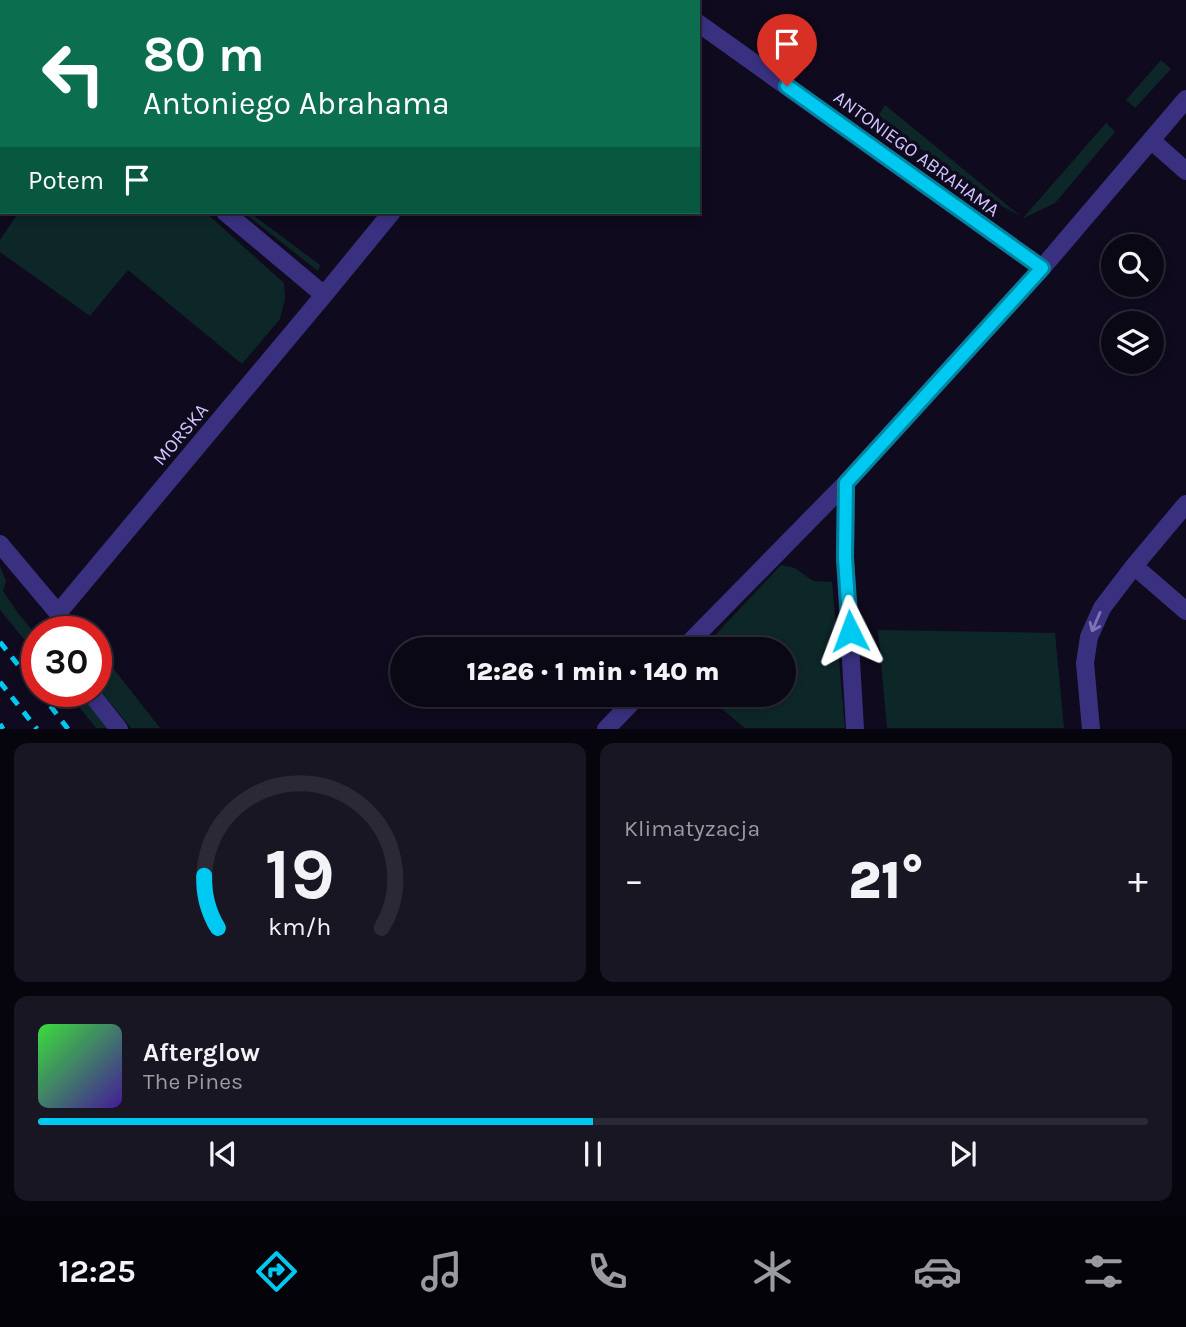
<!DOCTYPE html>
<html lang="pl">
<head>
<meta charset="utf-8">
<style>
  :root { --surface:#0b0816; --page:#191623; --text:#f1f3f6; --muted:#9a9aa1; --line:#2b2935; --accent:#00c9f1 }
  body { margin:0; font-family:Karla,sans-serif; background:var(--page); color:var(--text); height:100vh; display:flex; flex-direction:column; font-size:26px; white-space:nowrap }
  * { box-sizing:border-box; margin:0 }
  p { font-size:23px; color:var(--muted) }
  .icon { flex:none; width:38px; height:38px; fill:none; stroke:currentColor; stroke-width:2; stroke-linecap:round; stroke-linejoin:round }
  .map { position:relative; height:729px; overflow:hidden }
  .details { display:flex; flex-direction:column; gap:14px; padding:14px; background:#06040c; flex:1 }
  .details>* { flex:none }
  .top-card { position:absolute; left:0px; top:0px; width:700px; height:214px; box-shadow:0 4px 10px #0003,0 0 0 2px var(--line); background:#0b6e4f; color:#fff; overflow:hidden }
  .fabs { position:absolute; left:1101px; top:234px; display:grid; gap:14px }
  .fabs a { display:grid; place-items:center; width:63px; height:63px; border-radius:50%; background:var(--surface); box-shadow:0 4px 10px #0003,0 0 0 2px var(--line); font-size:35px }
  .speed { position:absolute; left:21px; top:616px; display:flex; gap:14px; font-size:35px; font-weight:700; text-align:center }
  .speed>* { display:grid; place-content:center; width:91px; height:91px; border-radius:50%; background:var(--surface); box-shadow:0 4px 10px #0003,0 0 0 2px var(--line); line-height:1 }
  .speed .limit { border:10px solid #d22; background:#fff; color:#111 }
  .pin { position:absolute; display:grid; place-items:center; width:60px; height:60px; color:#fff; margin:-72px -30px; border-radius:50% 50% 50% 0; rotate:-45deg; box-shadow:0 0 7px #0007 }
  .pin .icon { rotate:45deg }
  .me { position:absolute; width:77px; margin:-38px; rotate:357deg; stroke-linejoin:round; filter:drop-shadow(0 0 5px #0008) }
  .turn { display:flex; align-items:center; gap:24px; height:147px; padding:0 28px; font-size:32px }
  .turn .icon { width:91px; height:91px; stroke-width:2.5 }
  .turn b { display:block; font-size:49px; line-height:60px }
  .then { display:flex; align-items:center; height:66px; padding:0 28px; background:#0003; gap:14px; font-size:26px }
  .big { font-size:52px; font-weight:800; line-height:1.1 }
  .details .tile { flex:1; display:flex; flex-direction:column; justify-content:center; gap:10px; min-width:0; padding:0 24px; border-radius:14px; background:var(--page) }
  .details .dial { align-items:center; gap:0 }
  .dial svg { height:182px; overflow:visible; fill:none; stroke:var(--line); stroke-width:7; stroke-linecap:round; text-anchor:middle }
  .dial text { fill:var(--text); stroke:none }
  .song { display:flex; align-items:center; gap:21px }
  .cover { width:84px; height:84px; border-radius:10px; background:linear-gradient(135deg,hsl(120 70% 55%),hsl(260 70% 35%)) }
  .played { height:7px; border-radius:4px; background:linear-gradient(90deg,var(--accent) 50%,var(--line) 50%) }
  .keys { display:flex; justify-content:space-around; direction:ltr }
  .heat { display:flex; justify-content:space-between; align-items:center; font-size:38px; direction:ltr }
  .details .tiles { flex:1; display:grid; gap:14px; grid-template-columns:1fr 1fr }
  .tile:last-child { grid-column:span 2 }
  .trip { position:absolute; left:390px; top:637px; width:406px; height:70px; border-radius:35px; background:var(--surface); box-shadow:0 4px 10px #0003,0 0 0 2px var(--line); font-weight:800; line-height:70px; text-align:center }
  .menu { display:flex; height:112px; justify-content:space-around; align-items:center; background:#040309; color:var(--muted) }
  .menu .icon { width:49px; height:49px }
  .menu .current { color:var(--accent) }
  .menu b { font-size:32px; color:var(--text) }
  .map>svg:first-child { display:block }
  .green { fill:#0d2728 }
  .lines { fill:none; stroke-linecap:round; stroke-linejoin:round }
  .minor { stroke:#393180; stroke-width:18 }
  .rail { stroke:#00c9f1; stroke-width:5; stroke-dasharray:10 9; stroke-linecap:butt }
  .oneway { stroke:#7d74b9 }
  .route-casing { stroke:#00839d; stroke-width:18 }
  .route { stroke:#00c9f1; stroke-width:12 }
  .labels { text-anchor:middle; stroke-width:7; stroke-linejoin:round; paint-order:stroke }
  .street-label { font-size:19px; fill:#d0c6ff; stroke:#0f0a1d }
</style>
</head>
<body>
<div class="map">
<svg width="1186" height="729" viewBox="0 0 1186 729">
  <rect width="100%" height="100%" fill="#0f0a1d"/>
  <!-- green -->
  <path class="green" d="M 1161,60 L 1171,69 L 1135,108 L 1126,100 Z
    M 885,105 L 1023,218 L 1106,123 L 1115,132 L 1055,203 L 1024,218 L 1000,205 L 877,118 Z
    M 19,212 L 205,212 L 284,283 L 285,299 L 280,319 L 242,364 L 128,270 L 90,316 L 0,252 L 0,240 Z
    M 243,212 L 249,212 L 320,265 L 318,271 Z
    M 781,565 L 795,568 L 813,581 L 832,582 L 845,728 L 745,728 L 705,695 L 784,695 L 784,649 L 702,649 Z
    M 0,566 L 6,581 L 3,591 L 18,613 L 37,636 L 37,655 L 0,610 Z
    M 878,630 L 1055,633 L 1064,728 L 887,728 Z
    M 96,643 L 106,659 L 160,728 L 131,728 L 96,685 Z
    M 66,691 L 81,691 L 113,728 L 96,728 Z"/>
  <g class="lines">
    <!-- minor -->
    <path class="minor" d="M 47,0 L 50,2
      M 666,0 L 669,2
      M 562,2 L 564,0
      M 698,23 L 1042,268
      M 0,115 L 2,116
      M 1151,140 L 1186,171
      M 225,212 L 324,295
      M 846,483 L 845,558 L 855,729
      M 0,544 L 58,613 L 324,295 L 392,212
      M 1134,566 L 1186,611
      M 58,613 L 59,632
      M 683,649 L 846,483 L 1042,268 L 1186,99
      M 89,691 L 119,729
      M 606,729 L 639,695
      M 1091,729 L 1085,663 L 1089,637 L 1102,608 L 1134,566 L 1186,504"/>
    <!-- rail -->
    <path class="rail" d="M 0,642 L 37,689
      M 0,682 L 37,729
      M 39,691 L 68,729
      M 0,724 L 3,729"/>
  </g>
  <!-- one-way arrows -->
  <defs><path id="oneway-shaft" d="M-6 0H5M1.5-3L5.5 0L1.5 3" fill="none" stroke-width="1.6" stroke-linecap="round" stroke-linejoin="round" transform="scale(1.75)"/></defs>
  <use class="oneway" href="#oneway-shaft" transform="translate(1096 622) rotate(113)"/>
  <g class="lines">
    <defs>
      <path id="route" d="M 787,86 L 1042,268 L 846,483 L 845,558 L 850,631"/>
    </defs>
    <!-- route casing -->
    <use href="#route" class="route-casing"/>
    <!-- route -->
    <use href="#route" class="route"/>
  </g>
  <g class="labels">
    <!-- street labels -->
    <g class="street-label">
      <text transform="translate(917 153) rotate(36)" y="7">ANTONIEGO ABRAHAMA</text>
      <text transform="translate(180 434) rotate(-50)" y="7">MORSKA</text>
    </g>
  </g>
</svg>
<div class="fabs">
<a><svg class="icon" aria-label="search" viewBox="0 0 24 24"><circle cx="10" cy="10" r="6"/><path d="M15 15l6 6"/></svg></a>
<a><svg class="icon" aria-label="layers" viewBox="0 0 24 24"><path d="M12 4l9 5-9 5-9-5zM3 14l9 5 9-5"/></svg></a>
</div>
<div class="speed"><div class="limit">30</div></div>
<div class="pin" style="left:787px;top:86px;background:#d93025"><svg class="icon" aria-label="arrive" viewBox="0 0 24 24"><path d="M6 21V4h12l-3 4 3 4H6"/></svg></div>
<svg class="me" style="left:850px;top:631px" viewBox="-20 -20 40 40"><path d="M0-17L14 15 0 8-14 15z" fill="#00c9f1" stroke="#fff" stroke-width="4"/></svg>
<div class="trip">12:26 · 1 min · 140 m</div>
<div class="top-card">
<div class="turn"><svg class="icon" aria-label="left" viewBox="0 0 24 24"><path d="M17 20v-9H6M10 6l-5 5 5 5"/></svg><div><b>80 m</b>Antoniego Abrahama</div></div>
<div class="then">Potem<svg class="icon" aria-label="arrive" viewBox="0 0 24 24"><path d="M6 21V4h12l-3 4 3 4H6"/></svg></div>
</div>
</div>
<section class="details">
<div class="tiles">
<div class="tile dial"><svg viewBox="0 0 100 80">
<path d="M14 69A42 42 0 1 1 86 69"/>
<path d="M14 69A42 42 0 0 1 8 46" stroke="#00c9f1"/>
<text x="50" y="56" font-size="32" font-weight="700">19</text>
<text x="50" y="72" font-size="11">km/h</text>
</svg></div>
<div class="tile"><p>Klimatyzacja</p>
<div class="heat"><a>−</a><b class="big">21°</b><a>+</a></div>
</div>
<div class="tile">
<div class="song"><i class="cover"></i><div><b>Afterglow</b><p>The Pines</p></div></div>
<div class="played"></div>
<div class="keys"><svg class="icon" aria-label="previous" viewBox="0 0 24 24"><path d="M18 5L8 12l10 7zM5 5v14"/></svg><svg class="icon" aria-label="pause" viewBox="0 0 24 24"><path d="M8 5v14M16 5v14"/></svg><svg class="icon" aria-label="next" viewBox="0 0 24 24"><path d="M6 5l10 7-10 7zM19 5v14"/></svg></div>
</div>
</div>
</section>
<nav class="menu">
<b>12:25</b>
<svg class="icon current" aria-label="directions" viewBox="0 0 24 24"><path d="M12 3l9 9-9 9-9-9zM9 14v-3h6M13 9l2 2-2 2"/></svg>
<svg class="icon" aria-label="music" viewBox="0 0 24 24"><path d="M9 18V5l10-2v13"/><circle cx="6" cy="18" r="3"/><circle cx="16" cy="16" r="3"/></svg>
<svg class="icon" aria-label="phone" viewBox="0 0 24 24"><path d="M5 4h4l2 5-3 2q2 4 5 5l2-3 5 2v4C11 20 4 13 5 4z"/></svg>
<svg class="icon" aria-label="climate" viewBox="0 0 24 24"><path d="M12 3v18M4 7l16 10M4 17L20 7"/></svg>
<svg class="icon" aria-label="car" viewBox="0 0 24 24"><path d="M5 17H2v-5l4-1 3-4h7l3 4 3 1v5h-3M9 17h6M6 11h13"/><circle cx="7" cy="17" r="2"/><circle cx="17" cy="17" r="2"/></svg>
<svg class="icon" aria-label="filters" viewBox="0 0 24 24"><path d="M4 7h16M4 17h16"/><circle cx="9" cy="7" r="2"/><circle cx="15" cy="17" r="2"/></svg>
</nav>
</body>
</html>
